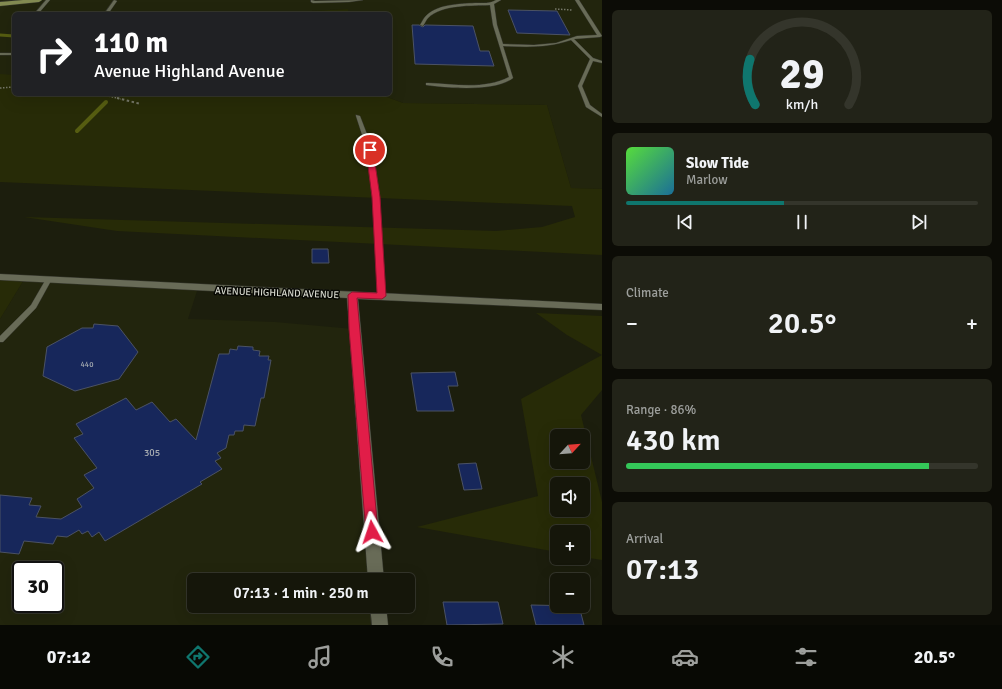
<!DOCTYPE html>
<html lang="en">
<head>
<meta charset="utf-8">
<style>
  :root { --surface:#15160a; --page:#222318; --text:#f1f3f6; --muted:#9d9f9c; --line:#34352b; --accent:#0f766e }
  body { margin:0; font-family:Signika,sans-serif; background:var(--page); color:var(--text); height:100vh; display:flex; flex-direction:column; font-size:15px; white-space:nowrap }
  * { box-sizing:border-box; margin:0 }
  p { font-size:13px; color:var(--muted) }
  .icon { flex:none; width:22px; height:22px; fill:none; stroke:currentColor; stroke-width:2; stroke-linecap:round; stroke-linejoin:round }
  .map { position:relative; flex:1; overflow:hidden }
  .sheet { display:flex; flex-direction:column; gap:10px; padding:10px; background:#0c0c06; width:400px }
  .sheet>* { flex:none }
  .banner { position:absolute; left:12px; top:12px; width:380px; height:84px; border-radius:6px; box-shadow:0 4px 16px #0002,0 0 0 1px var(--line); background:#202124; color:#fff; overflow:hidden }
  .needle { width:26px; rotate:64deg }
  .buttons { position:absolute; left:550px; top:429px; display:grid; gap:8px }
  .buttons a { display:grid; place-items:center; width:40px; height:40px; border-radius:6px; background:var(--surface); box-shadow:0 4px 16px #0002,0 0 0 1px var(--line); font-size:20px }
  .speed { position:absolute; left:12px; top:561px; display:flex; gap:8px; font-size:20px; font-weight:700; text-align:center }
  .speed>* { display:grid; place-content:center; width:52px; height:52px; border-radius:50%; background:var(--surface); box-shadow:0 4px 16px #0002,0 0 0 1px var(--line); line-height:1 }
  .speed .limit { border:2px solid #111; border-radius:6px; background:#fff; color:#111 }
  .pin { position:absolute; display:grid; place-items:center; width:34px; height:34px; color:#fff; margin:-17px; border:2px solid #fff; border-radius:50%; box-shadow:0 1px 4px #0007 }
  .me { position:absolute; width:44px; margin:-22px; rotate:355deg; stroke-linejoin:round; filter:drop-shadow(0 0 3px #0008) }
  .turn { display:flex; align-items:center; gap:14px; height:84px; padding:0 16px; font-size:18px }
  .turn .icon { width:52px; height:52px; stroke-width:2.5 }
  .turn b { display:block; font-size:28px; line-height:34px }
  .big { font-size:30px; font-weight:600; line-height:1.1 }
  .sheet .tile { flex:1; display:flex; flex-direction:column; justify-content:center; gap:6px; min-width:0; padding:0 14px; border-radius:6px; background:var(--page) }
  .sheet .dial { align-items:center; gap:0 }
  .dial svg { height:104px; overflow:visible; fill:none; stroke:var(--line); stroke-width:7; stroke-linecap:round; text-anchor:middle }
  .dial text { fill:var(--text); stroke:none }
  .song { display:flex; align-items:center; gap:12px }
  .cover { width:48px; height:48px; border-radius:6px; background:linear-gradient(135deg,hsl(110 70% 55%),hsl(200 70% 35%)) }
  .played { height:4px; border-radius:2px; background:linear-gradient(90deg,var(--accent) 45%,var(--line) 45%) }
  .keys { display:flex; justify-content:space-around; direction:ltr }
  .heat { display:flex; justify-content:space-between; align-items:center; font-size:22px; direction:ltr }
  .charge { height:6px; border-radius:3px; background:linear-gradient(90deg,#34c759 86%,var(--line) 0) }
  .trip { position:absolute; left:187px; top:573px; width:228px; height:40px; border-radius:6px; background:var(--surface); box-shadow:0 4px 16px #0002,0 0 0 1px var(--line); font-weight:600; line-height:40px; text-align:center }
  .menu { display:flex; height:64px; justify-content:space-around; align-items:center; background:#080904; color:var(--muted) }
  .menu .icon { width:28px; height:28px }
  .menu .current { color:var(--accent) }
  .menu b { font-size:18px; color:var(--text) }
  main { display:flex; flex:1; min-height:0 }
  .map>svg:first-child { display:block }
  .built { fill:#22250d; fill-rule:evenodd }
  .green { fill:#272b07; fill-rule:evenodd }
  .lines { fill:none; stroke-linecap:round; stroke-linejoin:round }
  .stream-far1 { stroke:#565d11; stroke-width:3 }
  .stream { stroke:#565d11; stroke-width:4 }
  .building { fill:#17275b; stroke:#4b5264 }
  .service-casing { stroke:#35362d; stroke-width:1 }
  .minor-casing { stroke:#35362d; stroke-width:1 }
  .primary-casing { stroke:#35362d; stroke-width:1 }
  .path-far1 { stroke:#767869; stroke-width:1.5; stroke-dasharray:1.5 1.5; stroke-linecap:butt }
  .path { stroke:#767869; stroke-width:2; stroke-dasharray:2.5 2.5; stroke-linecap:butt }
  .service { fill:#686b57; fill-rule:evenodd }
  .minor { fill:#686b57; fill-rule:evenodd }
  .primary { fill:#828a51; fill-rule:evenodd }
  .route { fill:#e11d48; stroke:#92132f }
  .labels { text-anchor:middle; stroke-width:3; stroke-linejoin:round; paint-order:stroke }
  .number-label { font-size:8px; fill:#a7acb1 }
  .street-label { font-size:10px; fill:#d7d9ce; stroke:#070803 }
  .near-number-label { font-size:10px; fill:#a7acb1 }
</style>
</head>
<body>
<main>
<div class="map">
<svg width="602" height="625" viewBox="0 0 602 625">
  <rect width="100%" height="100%" fill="#1c1e0d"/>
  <!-- built -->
  <path class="built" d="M 0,0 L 602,0 L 602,189 L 571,188 L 547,105 L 403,103 L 379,94 L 390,94 L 390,14 L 348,14 L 348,9 L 312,11 L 300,14 L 14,14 L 14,76 L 0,75 Z
    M 25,278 L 198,288 L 188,319 L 275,322 L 354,329 L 376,580 L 194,580 L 194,606 L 378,606 L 380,625 L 0,625 L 0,319 ZM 21,570 L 55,570 L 55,604 L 21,604 Z"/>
  <!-- green -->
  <path class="green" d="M 348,9 L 348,14 L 300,14 L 312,11 Z
    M 0,74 L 14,75 L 14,94 L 379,94 L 403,103 L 547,105 L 571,188 L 602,189 L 602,255 L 117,231 L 24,217 L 496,231 L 542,227 L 575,217 L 572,206 L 0,182 Z
    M 0,277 L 25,278 L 0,319 Z
    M 536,313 L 602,316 L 602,390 L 581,415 L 602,502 L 602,560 L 583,557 L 583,532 L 557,532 L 557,552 L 417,527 L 538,496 L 521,399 L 602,355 L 567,335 ZM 557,436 L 583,436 L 583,462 L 557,462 ZM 557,484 L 583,484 L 583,510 L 557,510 Z"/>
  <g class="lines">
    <!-- stream-far1 -->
    <path class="stream-far1" d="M 0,35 L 14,36"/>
    <!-- stream -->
    <path class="stream" d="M 77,131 L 106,102"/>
  </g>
  <!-- building -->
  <path class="building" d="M 508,10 L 557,11 L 570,35 L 517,33 Z
    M 412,25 L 419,25 L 423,27 L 425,25 L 473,26 L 480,51 L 489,51 L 494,66 L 415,64 Z
    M 312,249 L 328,249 L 329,263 L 312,263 Z
    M 94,324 L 118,326 L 138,352 L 119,379 L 75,391 L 43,376 L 47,347 L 82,328 L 93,328 Z
    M 238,346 L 253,347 L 253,350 L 260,351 L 259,356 L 269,356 L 268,360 L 271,360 L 264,398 L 261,398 L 255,426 L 244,425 L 243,431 L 235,431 L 234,435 L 229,435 L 226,448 L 217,453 L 221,458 L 215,461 L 222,469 L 200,482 L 202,484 L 105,541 L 99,532 L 92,537 L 88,531 L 82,534 L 79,530 L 67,537 L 57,536 L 53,544 L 24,541 L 19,554 L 0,552 L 0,495 L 32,498 L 29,505 L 41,506 L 36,517 L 61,519 L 82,507 L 77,499 L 94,488 L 84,475 L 97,468 L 74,438 L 83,434 L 76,424 L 126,398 L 136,410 L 152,402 L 170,422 L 176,419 L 196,440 L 219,354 L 229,354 L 230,349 L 237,350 Z
    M 455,372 L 458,386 L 448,386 L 454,411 L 417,411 L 411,373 Z
    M 476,463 L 482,489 L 464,490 L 458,464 Z
    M 443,602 L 498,602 L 503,624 L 447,625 Z
    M 531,605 L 579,606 L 584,625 L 536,625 Z"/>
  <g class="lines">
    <defs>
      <path id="service" d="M 46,0 L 50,0 L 38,14 L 34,14 Z
        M 114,0 L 117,1 L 108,14 L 104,14 Z
        M 311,0 L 315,1 L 363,0 L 349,2 L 313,3 L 311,2 Z
        M 496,0 L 501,0 L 494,4 L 497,25 L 503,44 L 534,45 L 556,43 L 577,36 L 597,35 L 575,0 L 579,0 L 602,36 L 600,37 L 574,39 L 593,58 L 602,61 L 602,63 L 593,61 L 582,86 L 590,105 L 602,114 L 602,117 L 586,107 L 578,86 L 590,59 L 571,40 C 547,48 528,47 503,46 L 513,78 C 495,92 448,88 426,85 L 426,83 L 428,83 C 454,84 484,90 509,77 L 493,25 L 490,5 C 472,6 442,4 428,18 C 426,20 425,23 423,26 L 420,25 C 422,22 423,19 425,17 C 436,4 460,4 475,3 C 483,3 490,4 496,0 Z
        M 0,53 L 14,53 L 14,55 L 0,55 Z
        M 356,115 L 360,116 L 373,150 L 379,197 L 385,296 L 382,298 L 379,296 L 373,197 L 367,150 L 356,116 Z
        M 49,277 L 52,279 L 36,308 L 3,342 L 0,342 L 0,336 L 31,305 L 46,279 Z"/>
      <path id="minor" d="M 0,274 L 602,304 L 602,310 L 358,299 L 384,580 L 368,580 L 347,298 L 0,280 Z
        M 370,606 L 386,606 L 388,625 L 372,625 Z"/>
      <path id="primary" d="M 23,0 L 42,0 L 39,2 L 0,6 L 0,2 Z"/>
    </defs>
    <!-- service casing -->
    <use href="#service" class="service-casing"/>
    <!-- minor casing -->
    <use href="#minor" class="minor-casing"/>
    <!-- primary casing -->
    <use href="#primary" class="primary-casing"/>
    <!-- path-far1 -->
    <path class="path-far1" d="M 555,9 L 572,10
      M 0,88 L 14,87
      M 100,94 L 121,99"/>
    <!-- path -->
    <path class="path" d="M 117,98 L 141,104"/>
    <!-- service -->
    <use href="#service" class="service"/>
    <!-- minor -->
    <use href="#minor" class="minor"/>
    <!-- primary -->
    <use href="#primary" class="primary"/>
  </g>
  <!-- route -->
  <path class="route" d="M 370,147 L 373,150 L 380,197 L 386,296 L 382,299 L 357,298 L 378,532 L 376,536 L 372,538 L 367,536 L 366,532 L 349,329 L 348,295 L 352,292 L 377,293 L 372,197 L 366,150 Z"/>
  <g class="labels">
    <!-- number labels -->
    <g class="number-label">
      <text x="87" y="367">440</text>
    </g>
    <!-- street labels -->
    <g class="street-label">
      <text transform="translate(277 292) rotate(2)" y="4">AVENUE HIGHLAND AVENUE</text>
    </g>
    <!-- near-number labels -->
    <g class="near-number-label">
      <text x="152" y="456">305</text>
    </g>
  </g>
</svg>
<div class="buttons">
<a><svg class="needle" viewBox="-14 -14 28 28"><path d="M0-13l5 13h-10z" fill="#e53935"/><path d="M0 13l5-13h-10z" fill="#9d9f9c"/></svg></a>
<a><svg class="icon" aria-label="sound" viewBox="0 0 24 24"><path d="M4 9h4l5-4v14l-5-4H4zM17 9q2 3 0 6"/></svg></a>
<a>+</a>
<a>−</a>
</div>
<div class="speed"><div class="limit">30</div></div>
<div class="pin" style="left:370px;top:150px;background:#d93025"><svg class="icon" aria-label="arrive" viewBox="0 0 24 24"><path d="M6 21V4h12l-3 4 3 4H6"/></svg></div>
<svg class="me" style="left:372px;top:532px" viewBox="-20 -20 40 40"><path d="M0-17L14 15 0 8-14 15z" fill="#e11d48" stroke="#fff" stroke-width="4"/></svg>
<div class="trip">07:13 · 1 min · 250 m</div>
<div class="banner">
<div class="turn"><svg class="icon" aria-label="right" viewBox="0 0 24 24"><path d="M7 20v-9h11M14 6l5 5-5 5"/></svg><div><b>110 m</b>Avenue Highland Avenue</div></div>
</div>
</div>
<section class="sheet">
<div class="tile dial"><svg viewBox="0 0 100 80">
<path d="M14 69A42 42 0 1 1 86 69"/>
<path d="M14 69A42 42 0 0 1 10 34" stroke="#0f766e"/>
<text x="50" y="56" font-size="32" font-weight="700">29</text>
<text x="50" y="72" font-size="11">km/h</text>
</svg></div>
<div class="tile">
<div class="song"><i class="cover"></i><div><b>Slow Tide</b><p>Marlow</p></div></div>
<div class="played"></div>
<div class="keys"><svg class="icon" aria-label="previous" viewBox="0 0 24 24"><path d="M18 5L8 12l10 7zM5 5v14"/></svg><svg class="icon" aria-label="pause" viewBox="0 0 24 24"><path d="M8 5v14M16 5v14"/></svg><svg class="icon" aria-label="next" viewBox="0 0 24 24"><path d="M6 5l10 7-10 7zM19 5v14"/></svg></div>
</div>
<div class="tile"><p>Climate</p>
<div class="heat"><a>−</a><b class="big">20.5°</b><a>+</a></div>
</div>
<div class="tile"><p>Range · 86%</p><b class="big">430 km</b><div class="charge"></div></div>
<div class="tile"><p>Arrival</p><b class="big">07:13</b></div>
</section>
</main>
<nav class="menu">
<b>07:12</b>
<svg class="icon current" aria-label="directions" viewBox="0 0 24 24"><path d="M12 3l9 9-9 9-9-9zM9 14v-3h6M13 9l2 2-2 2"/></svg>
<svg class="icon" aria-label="music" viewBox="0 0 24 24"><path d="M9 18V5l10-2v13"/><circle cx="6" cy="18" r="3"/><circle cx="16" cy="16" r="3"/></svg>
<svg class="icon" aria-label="phone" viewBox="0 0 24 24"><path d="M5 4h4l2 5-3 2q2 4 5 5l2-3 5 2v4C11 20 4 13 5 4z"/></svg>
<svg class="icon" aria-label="climate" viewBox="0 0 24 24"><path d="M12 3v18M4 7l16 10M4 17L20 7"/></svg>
<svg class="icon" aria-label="car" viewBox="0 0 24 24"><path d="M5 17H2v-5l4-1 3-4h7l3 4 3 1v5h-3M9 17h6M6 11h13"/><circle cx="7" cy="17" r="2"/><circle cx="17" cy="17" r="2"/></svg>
<svg class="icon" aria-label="filters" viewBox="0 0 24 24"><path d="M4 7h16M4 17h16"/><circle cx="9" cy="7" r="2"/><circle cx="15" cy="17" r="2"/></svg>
<b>20.5°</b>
</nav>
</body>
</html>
